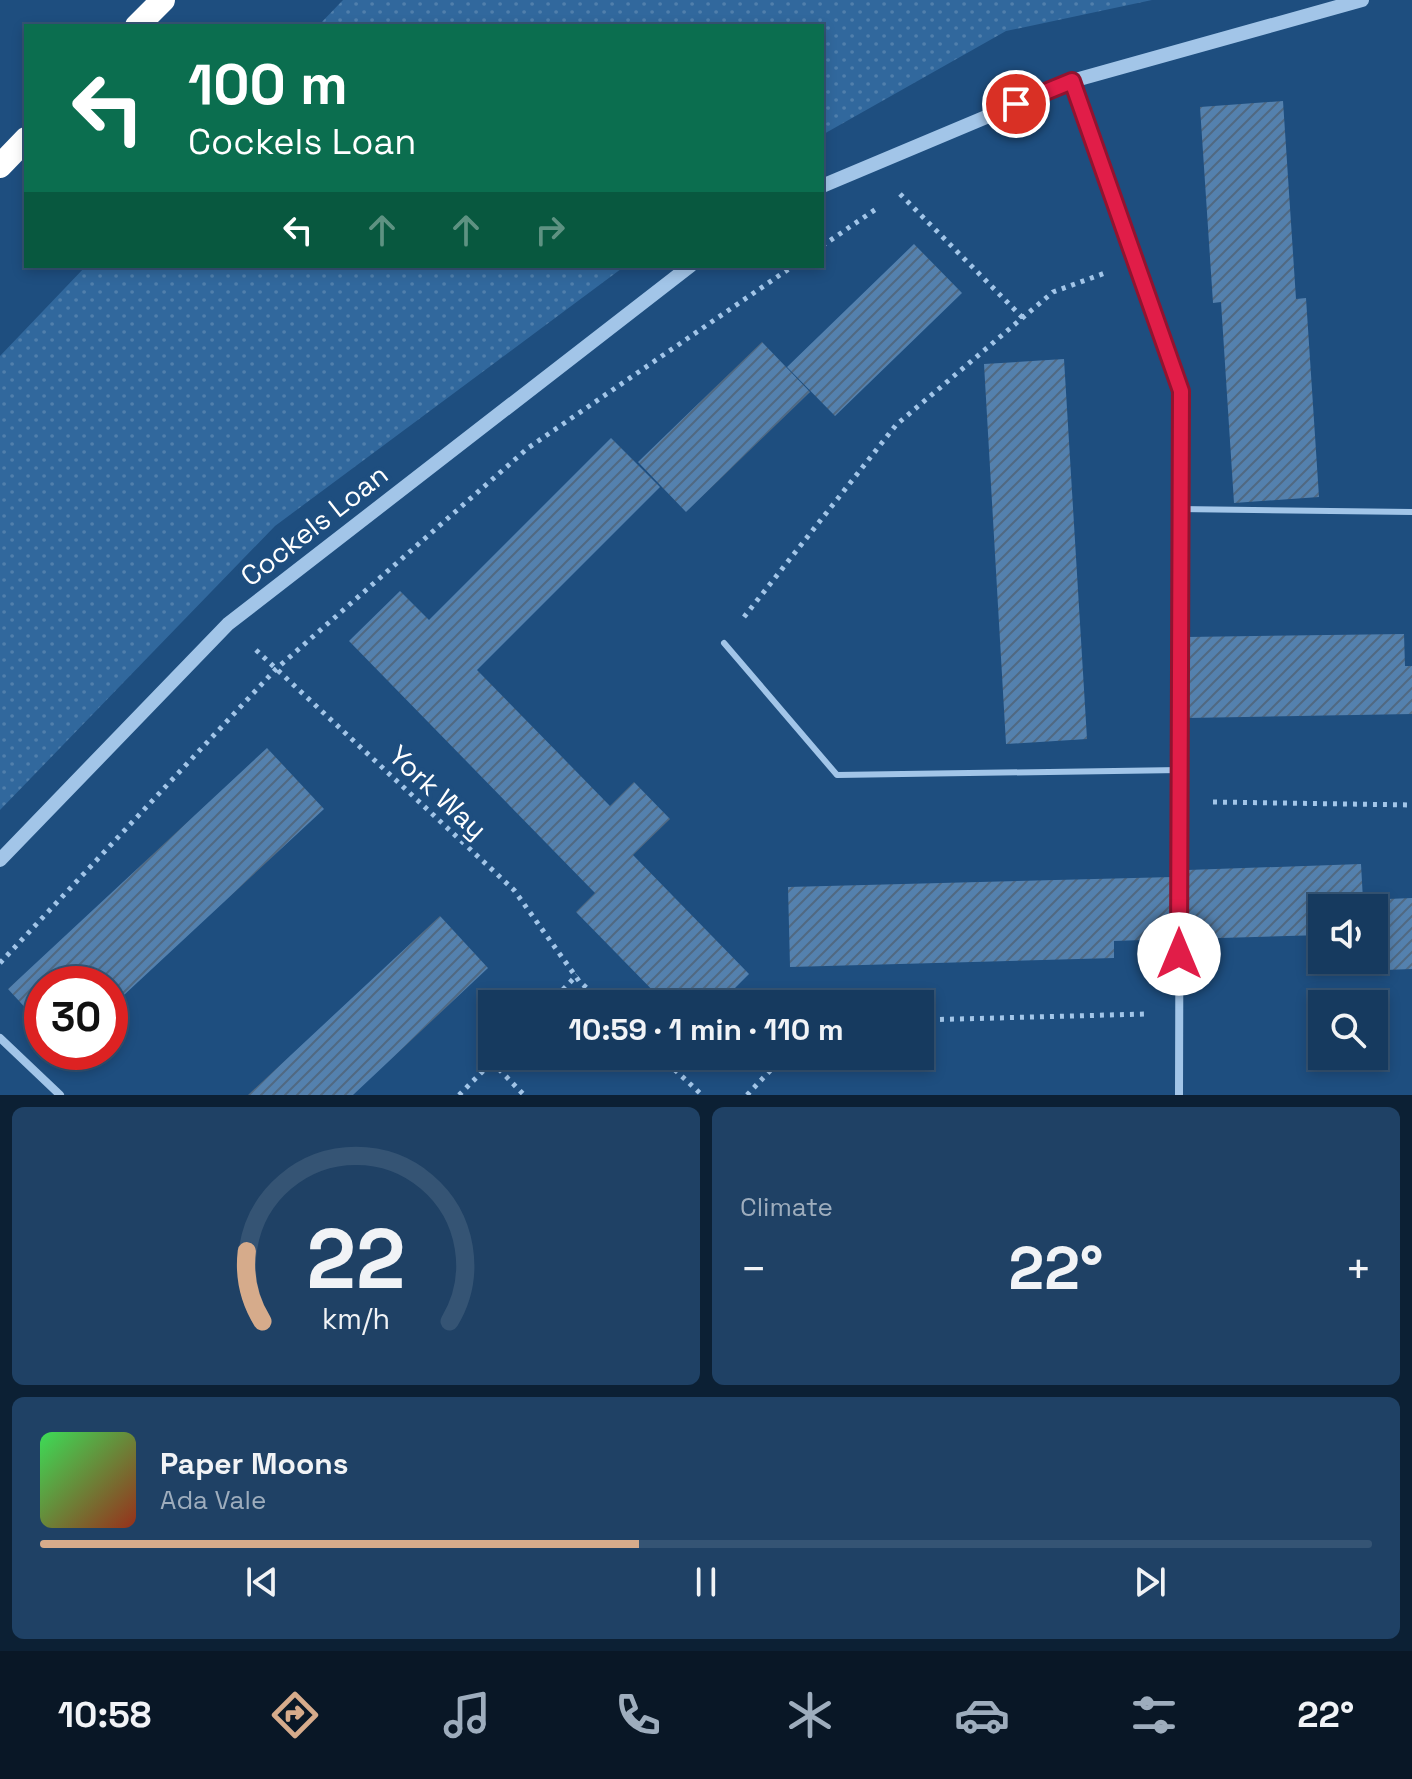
<!DOCTYPE html>
<html lang="en">
<head>
<meta charset="utf-8">
<style>
  :root { --surface:#163a5f; --page:#1f4165; --text:#f1f3f6; --muted:#9eadbd; --line:#355474; --accent:#d6ab8b }
  body { margin:0; font-family:"Space Grotesk",sans-serif; background:var(--page); color:var(--text); height:100vh; display:flex; flex-direction:column; font-size:30px; white-space:nowrap }
  * { box-sizing:border-box; margin:0 }
  p { font-size:26px; color:var(--muted) }
  .icon { flex:none; width:44px; height:44px; fill:none; stroke:currentColor; stroke-width:2; stroke-linecap:round; stroke-linejoin:round }
  .map { position:relative; height:1095px; overflow:hidden }
  .details { display:flex; flex-direction:column; gap:12px; padding:12px; background:#0c2034; flex:1 }
  .details>* { flex:none }
  .guide { position:absolute; left:24px; top:24px; width:800px; height:244px; border-radius:0px; box-shadow:0 4px 12px #0003,0 0 0 2px var(--line); background:#0b6e4f; color:#fff; overflow:hidden }
  .tools { position:absolute; left:1308px; top:894px; display:grid; gap:16px }
  .tools a { display:grid; place-items:center; width:80px; height:80px; border-radius:0px; background:var(--surface); box-shadow:0 4px 12px #0003,0 0 0 2px var(--line); font-size:40px }
  .speed { position:absolute; left:24px; top:966px; display:flex; gap:16px; font-size:40px; font-weight:700; text-align:center }
  .speed>* { display:grid; place-content:center; width:104px; height:104px; border-radius:50%; background:var(--surface); box-shadow:0 4px 12px #0003,0 0 0 2px var(--line); line-height:1 }
  .speed .limit { border:12px solid #d22; background:#fff; color:#111 }
  .pin { position:absolute; display:grid; place-items:center; width:68px; height:68px; color:#fff; margin:-34px; border:4px solid #fff; border-radius:50%; box-shadow:0 2px 8px #0007 }
  .me { position:absolute; width:88px; margin:-44px; rotate:0deg; stroke-linejoin:round; filter:drop-shadow(0 0 6px #0008) }
  .turn { display:flex; align-items:center; gap:28px; height:168px; padding:0 32px; font-size:36px }
  .turn .icon { width:104px; height:104px; stroke-width:2.5 }
  .turn b { display:block; font-size:56px; line-height:68px }
  .lanes { display:flex; align-items:center; height:76px; padding:0 32px; background:#0003; justify-content:center; gap:40px; direction:ltr }
  .lanes .off { opacity:.35 }
  .big { font-size:60px; font-weight:700; line-height:1.1 }
  .details .card { flex:1; display:flex; flex-direction:column; justify-content:center; gap:12px; min-width:0; padding:0 28px; border-radius:12px; background:var(--page) }
  .details .dial { align-items:center; gap:0 }
  .dial svg { height:208px; overflow:visible; fill:none; stroke:var(--line); stroke-width:7; stroke-linecap:round; text-anchor:middle }
  .dial text { fill:var(--text); stroke:none }
  .song { display:flex; align-items:center; gap:24px }
  .cover { width:96px; height:96px; border-radius:12px; background:linear-gradient(135deg,hsl(130 70% 55%),hsl(10 70% 35%)) }
  .played { height:8px; border-radius:4px; background:linear-gradient(90deg,var(--accent) 45%,var(--line) 45%) }
  .keys { display:flex; justify-content:space-around; direction:ltr }
  .heat { display:flex; justify-content:space-between; align-items:center; font-size:44px; direction:ltr }
  .details .tiles { flex:1; display:grid; gap:12px; grid-template-columns:1fr 1fr }
  .card:last-child { grid-column:span 2 }
  .trip { position:absolute; left:478px; top:990px; width:456px; height:80px; border-radius:0px; background:var(--surface); box-shadow:0 4px 12px #0003,0 0 0 2px var(--line); font-weight:700; line-height:80px; text-align:center }
  .tab-bar { display:flex; height:128px; justify-content:space-around; align-items:center; background:#091726; color:var(--muted) }
  .tab-bar .icon { width:56px; height:56px }
  .tab-bar .active { color:var(--accent) }
  .tab-bar b { font-size:36px; color:var(--text) }
  .map>svg:first-child { display:block }
  .park { fill:url(#park-dots) }
  .building { fill:url(#building-hatch) }
  .lines { fill:none; stroke-linecap:round; stroke-linejoin:round }
  .path { stroke:#a2c5e8; stroke-width:5; stroke-dasharray:4 6; stroke-linecap:butt }
  .service { stroke:#a2c5e8; stroke-width:6 }
  .minor { stroke:#a2c5e8; stroke-width:8 }
  .tertiary { stroke:#a2c5e8; stroke-width:14 }
  .motorway { stroke:#fff; stroke-width:24 }
  .route-casing { stroke:#92132f; stroke-width:20 }
  .route { stroke:#e11d48; stroke-width:14 }
  .labels { text-anchor:middle; stroke-width:8; stroke-linejoin:round; paint-order:stroke }
  .street-label { font-size:28px; fill:#fff; stroke:#1e4e7f }
</style>
</head>
<body>
<div class="map">
<svg width="1412" height="1095" viewBox="0 0 1412 1095">
  <defs>
    <pattern id="park-dots" width="8" height="8" patternUnits="userSpaceOnUse" patternTransform="scale(2)"><rect width="8" height="8" fill="#31689d"/><path d="M2 2h.1M6 6h.1" fill="none" stroke="#507fac" stroke-width="1.8" stroke-linecap="round"/></pattern>
    <pattern id="building-hatch" width="6" height="6" patternUnits="userSpaceOnUse" patternTransform="scale(2)"><rect width="6" height="6" fill="#5481ae"/><path d="M-1 1l2-2M0 6l6-6M5 7l2-2" fill="none" stroke="#506982"/></pattern>
  </defs>
  <rect width="100%" height="100%" fill="#1e4e7f"/>
  <!-- park -->
  <path class="park" d="M 343,0 L 1152,0 L 1006,31 L 822,135 L 822,26 L 318,26 Z
    M 86,266 L 625,266 L 275,526 L 0,810 L 0,356 Z"/>
  <!-- building -->
  <path class="building" d="M 1283,101 L 1296,299 L 1306,298 L 1319,497 L 1234,503 L 1221,302 L 1213,303 L 1200,107 Z
    M 914,244 L 962,293 L 835,416 L 787,367 Z
    M 762,342 L 810,392 L 686,512 L 638,462 Z
    M 1064,359 L 1087,739 L 1006,744 L 984,364 Z
    M 611,438 L 660,487 L 477,670 L 610,806 L 634,782 L 670,819 L 633,855 L 749,974 L 719,1004 L 666,1004 L 576,912 L 595,893 L 349,641 L 400,591 L 429,620 Z
    M 1404,634 L 1405,666 L 1412,666 L 1412,714 L 1187,718 L 1187,637 Z
    M 267,748 L 324,809 L 110,1008 L 110,984 L 42,984 L 42,1026 L 8,989 Z
    M 1361,864 L 1363,900 L 1412,898 L 1412,969 L 1358,971 L 1358,960 L 1374,960 L 1374,908 L 1322,908 L 1322,935 L 1186,939 L 1187,870 Z
    M 1173,877 L 1172,939 L 1114,941 L 1114,958 L 790,967 L 788,887 Z
    M 440,916 L 488,968 L 353,1095 L 248,1095 Z"/>
  <g class="lines">
    <!-- path -->
    <path class="path" d="M 900,194 L 1023,318
      M 822,246 L 879,207
      M 744,617 L 896,425 L 1053,292 L 1105,273
      M 256,650 L 514,890 L 579,981 L 604,1004
      M 1213,802 L 1412,805
      M 0,963 L 276,669 L 528,448 L 793,266
      M 549,1004 L 577,975
      M 920,1020 L 1146,1014
      M 660,1056 L 702,1095
      M 492,1062 L 524,1095
      M 459,1095 L 498,1056
      M 747,1095 L 784,1056"/>
    <!-- service -->
    <path class="service" d="M 1179,509 L 1412,512
      M 724,643 L 837,775 L 1180,770"/>
    <!-- minor -->
    <path class="minor" d="M 1072,81 L 1181,391 L 1179,1095
      M 0,1038 L 60,1095"/>
    <!-- tertiary -->
    <path class="tertiary" d="M 822,186 L 1072,81 L 1362,0
      M 0,860 L 228,624 L 690,266"/>
    <!-- motorway -->
    <path class="motorway" d="M 137,26 L 163,0
      M 0,166 L 26,139"/>
  </g>
  <g class="lines">
    <defs>
      <path id="route" d="M 1016,104 L 1072,81 L 1181,391 L 1179,954"/>
    </defs>
    <!-- route casing -->
    <use href="#route" class="route-casing"/>
    <!-- route -->
    <use href="#route" class="route"/>
  </g>
  <g class="labels">
    <!-- street labels -->
    <g class="street-label">
      <text transform="translate(314 525) rotate(-38)" y="10">Cockels Loan</text>
      <text transform="translate(438 792) rotate(43)" y="10">York Way</text>
    </g>
  </g>
</svg>
<div class="tools">
<a><svg class="icon" aria-label="sound" viewBox="0 0 24 24"><path d="M4 9h4l5-4v14l-5-4H4zM17 9q2 3 0 6"/></svg></a>
<a><svg class="icon" aria-label="search" viewBox="0 0 24 24"><circle cx="10" cy="10" r="6"/><path d="M15 15l6 6"/></svg></a>
</div>
<div class="speed"><div class="limit">30</div></div>
<div class="pin" style="left:1016px;top:104px;background:#d93025"><svg class="icon" aria-label="arrive" viewBox="0 0 24 24"><path d="M6 21V4h12l-3 4 3 4H6"/></svg></div>
<svg class="me" style="left:1179px;top:954px" viewBox="-20 -20 40 40"><circle r="19" fill="#fff"/><path d="M0-13L10 11 0 6-10 11z" fill="#e11d48"/></svg>
<div class="trip">10:59 · 1 min · 110 m</div>
<div class="guide">
<div class="turn"><svg class="icon" aria-label="left" viewBox="0 0 24 24"><path d="M17 20v-9H6M10 6l-5 5 5 5"/></svg><div><b>100 m</b>Cockels Loan</div></div>
<div class="lanes"><svg class="icon" aria-label="left" viewBox="0 0 24 24"><path d="M17 20v-9H6M10 6l-5 5 5 5"/></svg><svg class="icon off" aria-label="ahead" viewBox="0 0 24 24"><path d="M12 20V5M6 11l6-6 6 6"/></svg><svg class="icon off" aria-label="ahead" viewBox="0 0 24 24"><path d="M12 20V5M6 11l6-6 6 6"/></svg><svg class="icon off" aria-label="right" viewBox="0 0 24 24"><path d="M7 20v-9h11M14 6l5 5-5 5"/></svg></div>
</div>
</div>
<section class="details">
<div class="tiles">
<div class="card dial"><svg viewBox="0 0 100 80">
<path d="M14 69A42 42 0 1 1 86 69"/>
<path d="M14 69A42 42 0 0 1 8 42" stroke="#d6ab8b"/>
<text x="50" y="56" font-size="32" font-weight="700">22</text>
<text x="50" y="72" font-size="11">km/h</text>
</svg></div>
<div class="card"><p>Climate</p>
<div class="heat"><a>−</a><b class="big">22°</b><a>+</a></div>
</div>
<div class="card">
<div class="song"><i class="cover"></i><div><b>Paper Moons</b><p>Ada Vale</p></div></div>
<div class="played"></div>
<div class="keys"><svg class="icon" aria-label="previous" viewBox="0 0 24 24"><path d="M18 5L8 12l10 7zM5 5v14"/></svg><svg class="icon" aria-label="pause" viewBox="0 0 24 24"><path d="M8 5v14M16 5v14"/></svg><svg class="icon" aria-label="next" viewBox="0 0 24 24"><path d="M6 5l10 7-10 7zM19 5v14"/></svg></div>
</div>
</div>
</section>
<nav class="tab-bar">
<b>10:58</b>
<svg class="icon active" aria-label="directions" viewBox="0 0 24 24"><path d="M12 3l9 9-9 9-9-9zM9 14v-3h6M13 9l2 2-2 2"/></svg>
<svg class="icon" aria-label="music" viewBox="0 0 24 24"><path d="M9 18V5l10-2v13"/><circle cx="6" cy="18" r="3"/><circle cx="16" cy="16" r="3"/></svg>
<svg class="icon" aria-label="phone" viewBox="0 0 24 24"><path d="M5 4h4l2 5-3 2q2 4 5 5l2-3 5 2v4C11 20 4 13 5 4z"/></svg>
<svg class="icon" aria-label="climate" viewBox="0 0 24 24"><path d="M12 3v18M4 7l16 10M4 17L20 7"/></svg>
<svg class="icon" aria-label="car" viewBox="0 0 24 24"><path d="M5 17H2v-5l4-1 3-4h7l3 4 3 1v5h-3M9 17h6M6 11h13"/><circle cx="7" cy="17" r="2"/><circle cx="17" cy="17" r="2"/></svg>
<svg class="icon" aria-label="filters" viewBox="0 0 24 24"><path d="M4 7h16M4 17h16"/><circle cx="9" cy="7" r="2"/><circle cx="15" cy="17" r="2"/></svg>
<b>22°</b>
</nav>
</body>
</html>
